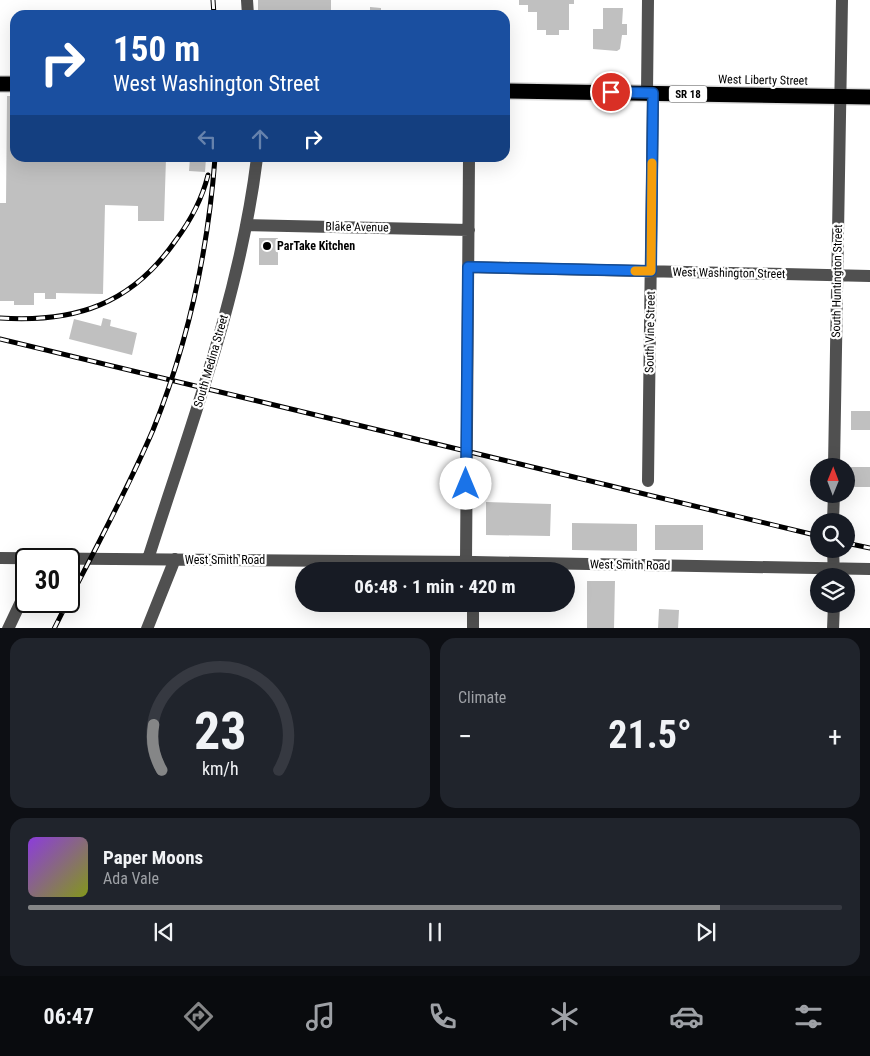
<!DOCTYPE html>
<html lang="en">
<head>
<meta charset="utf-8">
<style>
  :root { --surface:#171b24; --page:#20242c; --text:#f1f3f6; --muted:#9ea1a6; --line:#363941; --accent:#858687 }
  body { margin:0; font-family:"Roboto Condensed",sans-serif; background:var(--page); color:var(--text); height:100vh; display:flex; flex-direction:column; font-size:19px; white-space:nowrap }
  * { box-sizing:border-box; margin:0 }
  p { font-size:16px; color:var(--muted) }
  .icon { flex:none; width:28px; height:28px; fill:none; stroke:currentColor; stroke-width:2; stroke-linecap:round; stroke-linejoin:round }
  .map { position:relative; height:628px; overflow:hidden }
  .side { display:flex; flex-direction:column; gap:10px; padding:10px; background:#0d0f14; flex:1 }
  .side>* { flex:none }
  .hud { position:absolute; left:10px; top:10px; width:500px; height:152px; border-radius:15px; box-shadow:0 5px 20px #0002; background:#1a4fa0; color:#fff; overflow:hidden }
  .needle { width:32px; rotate:1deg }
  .controls { position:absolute; left:810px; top:458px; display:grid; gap:10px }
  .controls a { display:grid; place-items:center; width:45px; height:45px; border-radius:50%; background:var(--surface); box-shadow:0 5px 20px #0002; font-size:25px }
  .speed { position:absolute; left:15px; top:548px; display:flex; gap:10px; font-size:25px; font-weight:700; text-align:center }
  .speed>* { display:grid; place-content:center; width:65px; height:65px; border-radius:50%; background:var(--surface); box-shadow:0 5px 20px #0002; line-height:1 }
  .speed .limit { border:2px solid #111; border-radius:8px; background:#fff; color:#111 }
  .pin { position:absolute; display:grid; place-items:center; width:42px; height:42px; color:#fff; margin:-21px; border:2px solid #fff; border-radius:50%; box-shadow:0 1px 5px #0007 }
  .me { position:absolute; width:55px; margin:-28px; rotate:0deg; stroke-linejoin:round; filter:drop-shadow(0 0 4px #0008) }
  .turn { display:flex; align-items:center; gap:18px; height:105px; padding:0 20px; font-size:22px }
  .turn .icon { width:65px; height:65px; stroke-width:2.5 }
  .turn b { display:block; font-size:35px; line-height:42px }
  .lanes { display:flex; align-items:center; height:48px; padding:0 20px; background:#0003; justify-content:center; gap:25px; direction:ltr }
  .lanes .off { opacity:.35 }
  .big { font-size:38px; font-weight:700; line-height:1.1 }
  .side .tile { flex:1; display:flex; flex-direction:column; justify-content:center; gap:8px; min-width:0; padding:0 18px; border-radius:15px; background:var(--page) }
  .side .dial { align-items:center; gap:0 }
  .dial svg { height:130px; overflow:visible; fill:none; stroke:var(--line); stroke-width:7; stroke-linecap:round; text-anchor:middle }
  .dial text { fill:var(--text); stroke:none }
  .song { display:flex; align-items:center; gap:15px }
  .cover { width:60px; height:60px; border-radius:8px; background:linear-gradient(135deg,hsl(270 70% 55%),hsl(70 70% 35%)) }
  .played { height:5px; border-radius:2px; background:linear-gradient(90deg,var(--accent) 85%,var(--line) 85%) }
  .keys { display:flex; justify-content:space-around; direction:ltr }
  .heat { display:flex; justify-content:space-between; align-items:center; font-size:28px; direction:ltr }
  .side .tiles { flex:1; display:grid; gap:10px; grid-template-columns:1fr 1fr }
  .tile:last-child { grid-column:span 2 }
  .trip { position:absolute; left:295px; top:562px; width:280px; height:50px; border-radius:25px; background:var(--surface); box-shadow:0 5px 20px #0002; font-weight:700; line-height:50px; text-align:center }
  .tab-bar { display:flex; height:80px; justify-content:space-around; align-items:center; background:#090b0e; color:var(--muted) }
  .tab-bar .icon { width:35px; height:35px }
  .tab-bar .active { color:var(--accent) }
  .tab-bar b { font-size:22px; color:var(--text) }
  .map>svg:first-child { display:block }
  .building { fill:#c0c0c0 }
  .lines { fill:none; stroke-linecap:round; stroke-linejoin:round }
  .highway-casing { stroke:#dbdbdb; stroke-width:18 }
  .minor { stroke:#505050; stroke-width:12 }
  .highway { stroke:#000; stroke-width:15 }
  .rail-casing { stroke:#000; stroke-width:5 }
  .rail { stroke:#fff; stroke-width:3; stroke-dasharray:9; stroke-linecap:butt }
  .route-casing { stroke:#114b97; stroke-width:12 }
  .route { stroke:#1a73e8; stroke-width:9 }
  .slow { stroke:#f59e0b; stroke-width:9 }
  .poi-dot { fill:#000; stroke:#fff; stroke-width:2 }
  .labels { text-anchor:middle; stroke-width:4.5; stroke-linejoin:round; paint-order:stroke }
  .shield { fill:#fff; stroke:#4c4c4c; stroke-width:1 }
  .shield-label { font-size:11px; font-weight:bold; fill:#000 }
  .street-label { font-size:12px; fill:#000; stroke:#fff }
  .poi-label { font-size:12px; font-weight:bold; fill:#000; stroke:#fff; text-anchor:start }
</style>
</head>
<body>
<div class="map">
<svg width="870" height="629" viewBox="0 0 870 629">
  <rect width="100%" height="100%" fill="#fff"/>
  <!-- building -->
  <path class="building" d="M 258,0 L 331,0 L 331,15 L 258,15 Z
    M 519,0 L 574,0 L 574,4 L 569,4 L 569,30 L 559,30 L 559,35 L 546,35 L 546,30 L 537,30 L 537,12 L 528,12 L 528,5 L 519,5 Z
    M 370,7 L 381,8 L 381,15 L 370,15 Z
    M 603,8 L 623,8 L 622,24 L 627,24 L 627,35 L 622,35 L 620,49 L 617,51 L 593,49 L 593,29 L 603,29 Z
    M 413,10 L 422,10 L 422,15 L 413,15 Z
    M 449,10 L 463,10 L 463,15 L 449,15 Z
    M 487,11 L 499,11 L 499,15 L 487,15 Z
    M 7,96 L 15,96 L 15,158 L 166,158 L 164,221 L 138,221 L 138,206 L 105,205 L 103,294 L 56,293 L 56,299 L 45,299 L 45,293 L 34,293 L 34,305 L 14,305 L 14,301 L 0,301 L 0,203 L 6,203 Z
    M 190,158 L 206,158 L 205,172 L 189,171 Z
    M 259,238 L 278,238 L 278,265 L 259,265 Z
    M 103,318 L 111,320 L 110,326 L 137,333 L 132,355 L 69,339 L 74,319 L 101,326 Z
    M 851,411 L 870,411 L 870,430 L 851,430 Z
    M 851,467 L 870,467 L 870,487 L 851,487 Z
    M 486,502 L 551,504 L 550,536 L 486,535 Z
    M 572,523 L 637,524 L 637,551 L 572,550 Z
    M 655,525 L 703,525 L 703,550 L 655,550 Z
    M 587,581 L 615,581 L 614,629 L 587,629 Z
    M 659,609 L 679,610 L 678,629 L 658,629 Z"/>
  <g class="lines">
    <defs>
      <path id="highway" d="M 0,84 L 15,84
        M 505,91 L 870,97"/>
    </defs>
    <!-- highway casing -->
    <use href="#highway" class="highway-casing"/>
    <!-- minor -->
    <path class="minor" d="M 247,0 L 248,15
      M 647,93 L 648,0
      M 246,225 L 469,230
      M 468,267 L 870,276
      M 834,466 L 842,0
      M 648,481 L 653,93
      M 833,521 L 834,494
      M 833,549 L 834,576
      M 0,558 L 474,562 L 870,569
      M 148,559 C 190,427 240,296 257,158
      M 466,562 L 469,158
      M 8,629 L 26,591
      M 147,629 L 175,559
      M 473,629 L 473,604
      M 833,629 L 834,604"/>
    <!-- highway -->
    <use href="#highway" class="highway"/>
    <defs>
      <path id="rail" d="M 213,0 L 214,15
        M 0,318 C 76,323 132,304 176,240 C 191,220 202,199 208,175
        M 0,339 L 819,536
        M 846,543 L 870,548
        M 69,600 C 98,544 128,488 153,430 C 188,343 208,251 215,158
        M 54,629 L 68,601"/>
    </defs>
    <!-- rail casing -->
    <use href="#rail" class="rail-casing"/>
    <!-- rail -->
    <use href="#rail" class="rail"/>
  </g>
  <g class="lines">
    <defs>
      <path id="route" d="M 466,484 L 468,267 L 651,271 L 653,93 L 611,92"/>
    </defs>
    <!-- route casing -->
    <use href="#route" class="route-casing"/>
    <!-- route -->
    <use href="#route" class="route"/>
    <!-- slow -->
    <path class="slow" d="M 635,271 L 651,271 L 652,163"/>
  </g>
  <!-- markers -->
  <circle class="poi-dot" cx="267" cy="246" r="5"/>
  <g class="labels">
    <!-- shield labels -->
    <rect class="shield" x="669" y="85.5" width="38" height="17" rx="4"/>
    <g class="shield-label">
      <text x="688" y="98">SR 18</text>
    </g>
    <!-- street labels -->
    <g class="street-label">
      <text transform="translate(763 80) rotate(1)" y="4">West Liberty Street</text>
      <text transform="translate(357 227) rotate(1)" y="4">Blake Avenue</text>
      <text transform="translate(729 273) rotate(1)" y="4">West Washington Street</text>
      <text transform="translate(837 281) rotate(-89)" y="4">South Huntington Street</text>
      <text transform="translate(650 332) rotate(-89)" y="4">South Vine Street</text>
      <text transform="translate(211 361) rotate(-74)" y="4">South Medina Street</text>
      <text x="225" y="564">West Smith Road</text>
      <text transform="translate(630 565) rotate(1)" y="4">West Smith Road</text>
    </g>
    <!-- poi labels -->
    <g class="poi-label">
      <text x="277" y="250">ParTake Kitchen</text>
    </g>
  </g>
</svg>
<div class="controls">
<a><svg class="needle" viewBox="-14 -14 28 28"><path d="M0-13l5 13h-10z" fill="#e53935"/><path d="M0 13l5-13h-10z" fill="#9ea1a6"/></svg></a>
<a><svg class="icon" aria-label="search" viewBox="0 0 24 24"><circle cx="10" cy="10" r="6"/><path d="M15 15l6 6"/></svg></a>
<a><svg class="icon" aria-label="layers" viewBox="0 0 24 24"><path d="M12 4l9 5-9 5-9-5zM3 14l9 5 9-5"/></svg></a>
</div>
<div class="speed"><div class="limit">30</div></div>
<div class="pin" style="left:611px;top:92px;background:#d93025"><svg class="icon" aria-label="arrive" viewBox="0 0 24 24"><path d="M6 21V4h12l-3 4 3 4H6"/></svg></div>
<svg class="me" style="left:466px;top:484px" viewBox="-20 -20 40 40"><circle r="19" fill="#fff"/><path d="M0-13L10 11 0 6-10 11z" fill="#1a73e8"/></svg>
<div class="trip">06:48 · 1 min · 420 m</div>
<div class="hud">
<div class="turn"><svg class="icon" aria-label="right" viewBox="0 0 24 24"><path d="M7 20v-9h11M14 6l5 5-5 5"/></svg><div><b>150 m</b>West Washington Street</div></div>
<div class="lanes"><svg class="icon off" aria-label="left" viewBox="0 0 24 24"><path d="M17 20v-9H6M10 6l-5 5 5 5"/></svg><svg class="icon off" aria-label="ahead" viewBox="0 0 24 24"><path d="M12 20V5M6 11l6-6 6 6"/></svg><svg class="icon" aria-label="right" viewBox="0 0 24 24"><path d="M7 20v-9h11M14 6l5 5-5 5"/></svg></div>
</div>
</div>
<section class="side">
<div class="tiles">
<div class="tile dial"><svg viewBox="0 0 100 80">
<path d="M14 69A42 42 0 1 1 86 69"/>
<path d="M14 69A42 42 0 0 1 9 41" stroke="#858687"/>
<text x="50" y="56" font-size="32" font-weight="700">23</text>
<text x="50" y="72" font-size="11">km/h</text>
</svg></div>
<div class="tile"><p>Climate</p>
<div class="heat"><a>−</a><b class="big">21.5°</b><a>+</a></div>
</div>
<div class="tile">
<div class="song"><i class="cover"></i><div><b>Paper Moons</b><p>Ada Vale</p></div></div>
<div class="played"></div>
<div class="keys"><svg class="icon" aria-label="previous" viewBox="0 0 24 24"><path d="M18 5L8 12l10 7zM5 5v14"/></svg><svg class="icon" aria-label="pause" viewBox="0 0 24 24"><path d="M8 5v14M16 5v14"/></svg><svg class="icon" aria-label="next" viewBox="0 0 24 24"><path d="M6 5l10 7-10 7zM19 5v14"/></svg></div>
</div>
</div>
</section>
<nav class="tab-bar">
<b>06:47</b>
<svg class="icon active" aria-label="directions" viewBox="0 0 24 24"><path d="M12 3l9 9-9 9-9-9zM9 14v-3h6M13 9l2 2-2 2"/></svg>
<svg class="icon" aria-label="music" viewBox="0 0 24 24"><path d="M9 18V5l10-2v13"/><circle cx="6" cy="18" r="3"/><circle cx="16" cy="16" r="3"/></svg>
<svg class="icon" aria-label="phone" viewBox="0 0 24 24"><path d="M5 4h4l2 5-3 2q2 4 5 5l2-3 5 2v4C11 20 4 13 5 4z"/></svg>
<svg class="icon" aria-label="climate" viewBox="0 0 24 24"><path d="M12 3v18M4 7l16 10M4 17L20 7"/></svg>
<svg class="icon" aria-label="car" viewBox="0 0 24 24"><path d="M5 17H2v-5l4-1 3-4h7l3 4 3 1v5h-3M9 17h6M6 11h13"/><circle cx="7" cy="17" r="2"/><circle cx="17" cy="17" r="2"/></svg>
<svg class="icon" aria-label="filters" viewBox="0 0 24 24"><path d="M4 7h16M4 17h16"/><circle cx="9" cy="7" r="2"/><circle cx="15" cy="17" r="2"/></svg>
</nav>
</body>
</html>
